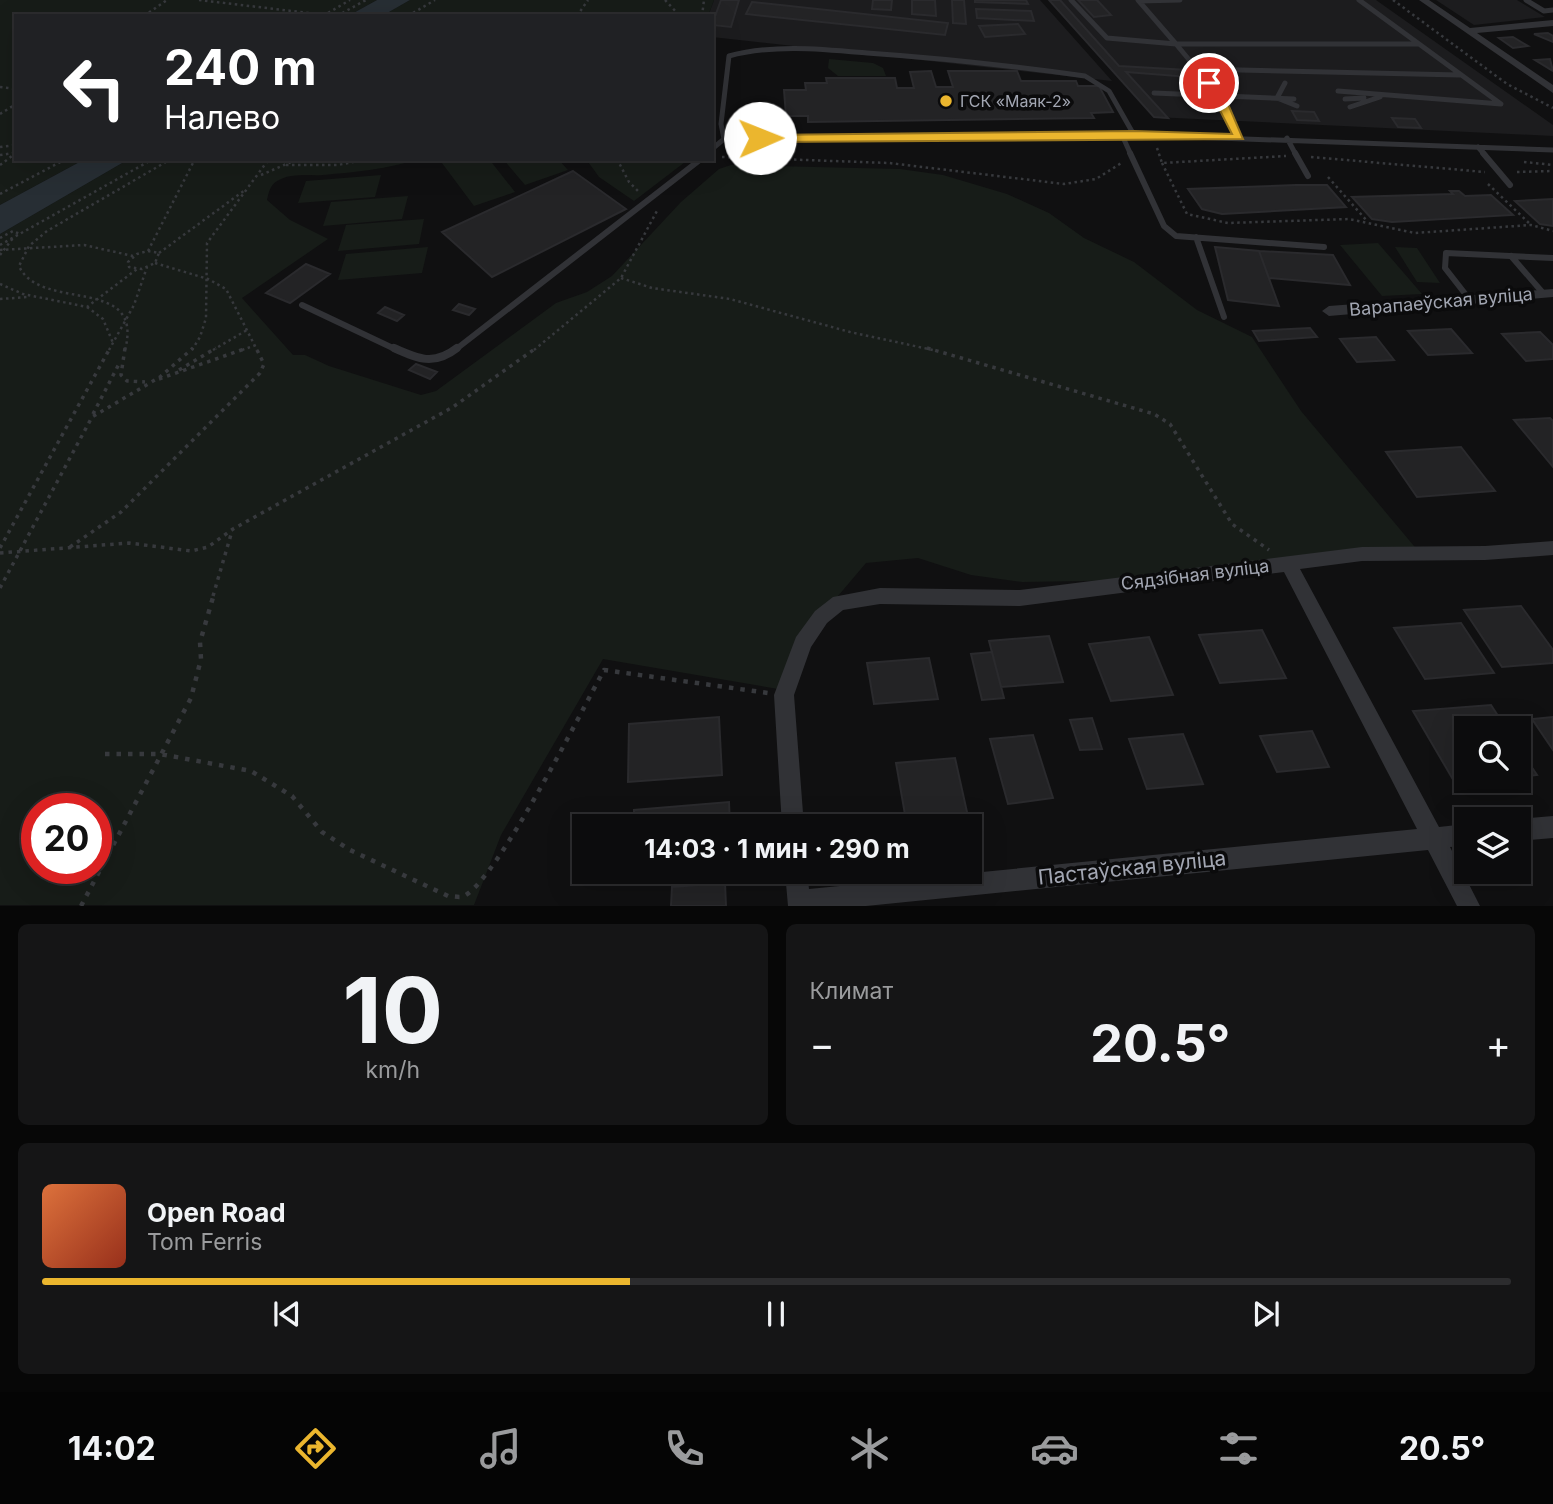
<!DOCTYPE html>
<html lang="ru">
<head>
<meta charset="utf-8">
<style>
  :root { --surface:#0c0c0d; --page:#151516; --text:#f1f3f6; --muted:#9a9b9d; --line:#2c2c2e; --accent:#ebb62e }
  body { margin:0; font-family:Inter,sans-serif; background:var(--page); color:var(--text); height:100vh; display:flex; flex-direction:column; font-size:26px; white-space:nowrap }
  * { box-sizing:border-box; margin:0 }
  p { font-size:23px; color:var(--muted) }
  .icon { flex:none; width:38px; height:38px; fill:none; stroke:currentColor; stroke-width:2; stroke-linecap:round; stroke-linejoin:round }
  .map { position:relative; height:906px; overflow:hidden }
  .side { display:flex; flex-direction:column; gap:18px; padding:18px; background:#070707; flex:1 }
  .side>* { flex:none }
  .top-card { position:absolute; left:14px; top:14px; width:700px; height:147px; border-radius:0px; box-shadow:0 7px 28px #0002,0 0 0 2px var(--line); background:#202124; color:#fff; overflow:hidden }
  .tools { position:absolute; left:1454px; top:716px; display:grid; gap:14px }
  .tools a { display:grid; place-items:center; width:77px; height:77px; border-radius:0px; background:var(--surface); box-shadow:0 7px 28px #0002,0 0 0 2px var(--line); font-size:35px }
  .speed { position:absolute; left:21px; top:793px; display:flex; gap:14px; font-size:35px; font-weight:700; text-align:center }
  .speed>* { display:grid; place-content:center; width:91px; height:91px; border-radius:50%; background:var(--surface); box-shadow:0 7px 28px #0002,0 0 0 2px var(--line); line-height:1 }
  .speed .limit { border:10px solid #d22; background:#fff; color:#111 }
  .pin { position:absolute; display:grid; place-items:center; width:60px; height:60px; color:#fff; margin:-30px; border:4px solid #fff; border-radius:50%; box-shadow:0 2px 7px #0007 }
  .me { position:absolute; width:77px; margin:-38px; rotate:89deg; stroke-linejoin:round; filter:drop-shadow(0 0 5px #0008) }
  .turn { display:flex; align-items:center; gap:24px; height:147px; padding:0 35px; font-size:32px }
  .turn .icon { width:91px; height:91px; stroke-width:2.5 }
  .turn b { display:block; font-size:49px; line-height:60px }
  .big { font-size:52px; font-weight:700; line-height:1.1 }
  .side .tile { flex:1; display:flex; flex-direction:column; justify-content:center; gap:10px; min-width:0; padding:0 24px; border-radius:10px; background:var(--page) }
  .side .dial { align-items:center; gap:0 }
  .dial b { font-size:91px; line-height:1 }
  .song { display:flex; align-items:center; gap:21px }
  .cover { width:84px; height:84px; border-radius:10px; background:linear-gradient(135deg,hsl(20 70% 55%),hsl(10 70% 35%)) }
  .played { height:7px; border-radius:4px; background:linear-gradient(90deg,var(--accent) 40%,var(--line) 40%) }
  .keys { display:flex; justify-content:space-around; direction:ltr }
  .heat { display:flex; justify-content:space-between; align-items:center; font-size:38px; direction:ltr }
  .side .tiles { flex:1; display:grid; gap:18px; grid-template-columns:1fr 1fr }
  .tile:last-child { grid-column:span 2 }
  .trip { position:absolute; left:572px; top:814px; width:410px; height:70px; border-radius:0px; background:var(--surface); box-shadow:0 7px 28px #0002,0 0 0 2px var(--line); font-weight:700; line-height:70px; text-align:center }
  .dock { display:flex; height:112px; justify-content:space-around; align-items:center; background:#050505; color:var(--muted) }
  .dock .icon { width:49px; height:49px }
  .dock .selected { color:var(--accent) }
  .dock b { font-size:32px; color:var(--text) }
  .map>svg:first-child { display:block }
  .built { fill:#1c1c1e }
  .green { fill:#171c18; fill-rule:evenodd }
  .water { fill:#272e34 }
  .building { fill:#232325; stroke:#2a2a2d; stroke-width:2 }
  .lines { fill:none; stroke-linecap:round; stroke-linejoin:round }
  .path-far2 { stroke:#37393d; stroke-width:2.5; stroke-dasharray:2.5 3.5; stroke-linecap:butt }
  .path-far1 { stroke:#37393d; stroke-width:3.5; stroke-dasharray:3.5 5; stroke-linecap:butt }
  .path { stroke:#37393d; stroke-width:4.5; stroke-dasharray:4.5 7; stroke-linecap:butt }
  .service-far2 { stroke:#313236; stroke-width:5 }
  .service-far1 { stroke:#313236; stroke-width:6 }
  .service { stroke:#313236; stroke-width:8 }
  .minor { fill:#313236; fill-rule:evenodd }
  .route { fill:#ebb62e; stroke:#99761e; stroke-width:2 }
  .poi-dot { fill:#ebb62e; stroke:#0b0b0c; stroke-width:2.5 }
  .labels { text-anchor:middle; stroke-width:7; stroke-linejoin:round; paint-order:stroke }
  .far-poi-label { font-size:16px; fill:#a2a6b2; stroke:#0b0b0c; text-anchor:start }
  .street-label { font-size:18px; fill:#a2a6b2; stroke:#0b0b0c }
  .near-street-label { font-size:21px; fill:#a2a6b2; stroke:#0b0b0c }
</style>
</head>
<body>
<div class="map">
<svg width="1553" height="906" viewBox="0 0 1553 906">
  <rect width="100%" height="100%" fill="#101011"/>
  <!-- built -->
  <path class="built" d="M 714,0 L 1040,0 L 1112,81 L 712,37 L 712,16 L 708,16 Z
    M 1049,0 L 1376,0 L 1553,125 L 1553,136 L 1154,117 Z
    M 1436,0 L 1517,0 L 1545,17 L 1474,25 Z"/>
  <!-- green -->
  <path class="green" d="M 0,0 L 377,0 L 348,16 L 16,16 L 16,159 L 85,159 L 0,205 Z
    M 410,0 L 714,0 L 708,16 L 382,16 Z
    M 829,59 L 873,63 L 883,68 L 886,76 L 838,76 L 828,68 Z
    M 129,159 L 419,159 C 387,169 357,172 323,175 C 309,176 295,173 281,179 C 271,183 269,190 267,200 L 290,220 L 328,239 L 242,298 L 293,355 L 305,355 L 329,366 L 421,395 L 436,391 L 556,303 L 587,292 L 612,276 L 681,202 L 719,169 L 731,165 L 900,169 L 943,175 L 1007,194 L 1049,213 L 1084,238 L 1134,262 L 1197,310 L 1252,337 L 1301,411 L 1419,552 L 1144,580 L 1022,582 L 971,575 L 918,558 L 866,563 L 821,616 L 784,690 L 603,659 L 501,835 L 474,905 L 0,905 L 0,234 ZM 37,808 L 96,808 L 96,868 L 37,868 Z
    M 439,159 L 489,159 L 515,192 L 474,206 Z
    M 503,159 L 558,159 L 568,170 L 525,185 Z
    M 586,159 L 689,159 L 634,201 L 599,177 Z
    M 381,175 L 375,197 L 298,203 L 306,181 Z
    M 408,196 L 402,219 L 323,226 L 331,202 Z
    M 424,219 L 419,244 L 338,251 L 346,225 Z
    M 1378,243 L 1422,294 L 1382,296 L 1340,245 Z
    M 428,247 L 422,273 L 338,280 L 346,254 Z
    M 1395,247 L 1417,248 L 1440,283 L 1417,282 Z"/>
  <!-- water -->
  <path class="water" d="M 377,0 L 410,0 L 382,16 L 348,16 Z
    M 85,159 L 129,159 L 0,234 L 0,205 Z"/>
  <!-- building -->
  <path class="building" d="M 721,0 L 739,0 L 731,27 L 712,25 Z
    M 873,0 L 892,0 L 891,10 L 872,9 Z
    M 912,0 L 935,0 L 936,16 L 912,14 Z
    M 952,0 L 964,0 L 966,24 L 953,23 Z
    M 975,0 L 1026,0 L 1028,4 L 975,2 Z
    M 1049,0 L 1060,0 L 1119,66 L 1188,70 L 1189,77 L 1126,72 L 1168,118 L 1154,117 Z
    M 1078,0 L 1097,0 L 1111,15 L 1094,17 Z
    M 752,2 L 948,23 L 945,35 L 746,14 Z
    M 976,9 L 1031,11 L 1034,21 L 977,18 Z
    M 1018,24 L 1025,34 L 985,37 L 979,26 Z
    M 1548,33 L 1553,36 L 1553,42 L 1534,34 Z
    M 1513,37 L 1528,46 L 1513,48 L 1499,38 Z
    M 1550,59 L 1553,71 L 1535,60 Z
    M 931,71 L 936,87 L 953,87 L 948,71 L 1017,71 L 1021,81 L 1076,81 L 1078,86 L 1099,86 L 1113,112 L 1091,113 L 1094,118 L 808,122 L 808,116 L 786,116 L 784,90 L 806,90 L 805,83 L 827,83 L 826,78 L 895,78 L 897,88 L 914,88 L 910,72 Z
    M 1292,111 L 1314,112 L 1319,121 L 1297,120 Z
    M 1392,118 L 1415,119 L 1421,128 L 1398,127 Z
    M 573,171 L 626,209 L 492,277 L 442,232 Z
    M 1296,185 L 1327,185 L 1346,207 L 1222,214 L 1202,209 L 1188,189 Z
    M 1450,191 L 1459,191 L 1465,196 L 1491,195 L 1513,215 L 1392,222 L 1372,219 L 1352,197 L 1453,194 Z
    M 1553,199 L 1553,226 L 1540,224 L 1515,201 Z
    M 1215,247 L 1259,251 L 1279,306 L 1228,300 Z
    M 1259,251 L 1333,255 L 1350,285 L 1269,278 Z
    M 306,264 L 330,274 L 290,303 L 266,293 Z
    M 459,304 L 475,309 L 469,315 L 453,310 Z
    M 385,307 L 404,315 L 397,321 L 378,313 Z
    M 1310,328 L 1317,337 L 1259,341 L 1253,331 Z
    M 1451,329 L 1472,353 L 1428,355 L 1408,331 Z
    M 1540,332 L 1553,345 L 1553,359 L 1526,361 L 1502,334 Z
    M 1376,337 L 1394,360 L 1357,362 L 1340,339 Z
    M 416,364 L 437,372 L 430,379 L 409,370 Z
    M 1550,418 L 1553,421 L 1553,467 L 1514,420 Z
    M 1461,447 L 1495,491 L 1417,497 L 1386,452 Z
    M 1521,606 L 1553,650 L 1553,663 L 1502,667 L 1464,610 Z
    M 1461,623 L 1494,673 L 1425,679 L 1394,628 Z
    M 1262,630 L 1286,678 L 1220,683 L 1199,635 Z
    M 1049,636 L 1063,682 L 1001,687 L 989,641 Z
    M 1149,637 L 1173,695 L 1111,701 L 1089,644 Z
    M 992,652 L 1004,698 L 982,700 L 971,654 Z
    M 929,658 L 938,699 L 874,704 L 867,663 Z
    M 1491,705 L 1506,728 L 1466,728 L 1466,780 L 1479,780 L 1455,783 L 1413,711 Z
    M 719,717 L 722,775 L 628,782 L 629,724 Z
    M 1553,717 L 1553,750 L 1532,719 Z
    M 1092,718 L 1102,749 L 1080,750 L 1070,720 Z
    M 1312,731 L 1329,767 L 1277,772 L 1260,736 Z
    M 1183,734 L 1203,784 L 1147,789 L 1129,739 Z
    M 1033,735 L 1053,798 L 1008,804 L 990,739 Z
    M 1519,748 L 1537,775 L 1519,777 Z
    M 955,758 L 969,821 L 907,826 L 896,763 Z
    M 729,802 L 730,826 L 634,826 L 634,810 Z
    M 725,883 L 726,906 L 671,906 L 672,887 Z"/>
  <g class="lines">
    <!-- path-far2 -->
    <path class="path-far2" d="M 199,0 L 334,16
      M 665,0 L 680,16
      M 1393,0 L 1507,84 L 1553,108
      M 144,16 L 167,0
      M 323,16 L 350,0
      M 337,16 L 366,0
      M 408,16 L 435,0
      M 577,16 L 588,0
      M 702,16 L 704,0
      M 0,87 L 16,89
      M 0,114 L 16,104
      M 0,147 L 16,145
      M 1157,148 L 1162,163 L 1286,156
      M 0,155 L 14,153
      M 722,157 L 889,163 L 1064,184 L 1096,179 L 1123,162
      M 1311,157 L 1485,172
      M 617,159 L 629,182 L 639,192
      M 1524,162 L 1553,165
      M 1162,163 L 1187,214 L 1228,223 L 1349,219 L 1415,233 L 1531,225 L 1553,231
      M 0,165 L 16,153
      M 286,165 L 338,165 L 369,159
      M 1517,172 L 1553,171
      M 261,175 L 298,159
      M 1328,177 L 1367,221
      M 1488,184 L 1531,225
      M 0,194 L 66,159
      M 0,238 L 13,231 L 20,234
      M 0,245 L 153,159
      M 0,250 L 84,245 L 133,256
      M 148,251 L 195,159
      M 148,251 L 159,253 L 155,263 L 142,269 L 129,267 L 128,262 L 137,254 Z
      M 159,253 L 245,190
      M 0,255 L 13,238
      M 155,263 L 208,279 L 226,289 L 257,350
      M 621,278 L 652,288 L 730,299 L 850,332 L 933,350
      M 0,284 L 23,294 L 87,307 L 137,269
      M 0,299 L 28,297
      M 87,307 L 103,319 L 113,343
      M 109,350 L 134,305 L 147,267
      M 125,350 C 145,274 40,313 19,266 L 29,246 L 47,231 L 171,159
      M 192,350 L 200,337 L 206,318 L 207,243 L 269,159
      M 213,350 L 247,330
      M 242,350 L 256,345
      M 534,350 L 621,278 L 658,209"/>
    <!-- path-far1 -->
    <path class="path-far1" d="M 125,348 L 121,375 L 127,381 L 145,382
      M 927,348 L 1154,414 L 1170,424 L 1232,524 L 1269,550
      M 179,370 L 216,348
      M 159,379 L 247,348
      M 93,414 L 120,362
      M 70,547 L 121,512 L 260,373 L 264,364 L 256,348
      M 0,548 L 110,348
      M 0,553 L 129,543 L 191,551 L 208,547 L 233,529 L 453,407 L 536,348
      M 0,588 L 92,417 L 160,377 L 193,348
      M 213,596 L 232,531"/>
    <!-- path -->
    <path class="path" d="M 105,754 L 160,754 L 251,771 L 292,796 L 322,832 L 350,850 L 448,896 C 453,896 460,898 464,896 C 497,880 582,710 604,670 L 768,693
      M 81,906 L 191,698 L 201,659 L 200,642 L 214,594"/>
    <!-- service-far2 -->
    <path class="service-far2" d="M 1071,0 L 1107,38 L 1176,44 L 1220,97 L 1239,137
      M 1138,0 L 1176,44 L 1419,44
      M 1526,0 L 1544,11 L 1553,10
      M 1139,1 L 1180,0
      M 1197,69 L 1460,75
      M 1285,83 L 1277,98 L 1297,106
      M 1338,91 L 1501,104 L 1359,0
      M 1154,93 L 1294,99
      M 1345,99 L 1364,98
      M 1350,107 L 1380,97
      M 1122,135 L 1131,155
      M 1287,138 L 1296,155
      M 724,139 L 721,124 L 729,56 C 773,44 822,49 867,53 C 940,58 1013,66 1085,76 L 1109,91 L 1134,135
      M 1478,147 L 1485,155
      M 712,149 L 724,139 L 1134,135 L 1553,150"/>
    <!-- service-far1 -->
    <path class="service-far1" d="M 1130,153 L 1164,226 L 1176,236 L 1324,247
      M 1295,153 L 1308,176
      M 1483,153 L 1510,185
      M 1196,237 L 1224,317
      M 1511,256 L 1543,293
      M 1470,300 L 1445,268 L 1446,253 L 1553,258
      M 302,305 L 397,350
      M 455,350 L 701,159"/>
    <!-- service -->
    <path class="service" d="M 394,348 C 418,359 434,366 457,348"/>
    <!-- minor -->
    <path class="minor" d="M 1419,0 L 1429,0 L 1470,28 L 1553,20 L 1553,26 L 1477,33 L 1553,85 L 1553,93 Z
      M 1553,289 L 1553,297 L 1329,316 L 1322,311 L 1329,306 Z
      M 1553,541 L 1553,555 L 1485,560 L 1362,561 L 1300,569 L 1439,827 L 1466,824 L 1466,846 L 1450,847 L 1480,906 L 1457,906 L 1428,850 L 866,906 L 788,906 L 785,872 L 807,872 L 809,889 L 1417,829 L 1284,572 L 1020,606 L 880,604 L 843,610 L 827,623 L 811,647 L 794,695 L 804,826 L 782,826 L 774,695 L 796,637 L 815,611 L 833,597 L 880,588 L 1020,590 L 1362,547 L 1485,546 Z
      M 1553,816 L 1553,838 L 1519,841 L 1519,819 Z"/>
  </g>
  <!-- route -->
  <path class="route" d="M 1205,81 L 1212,81 L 1225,97 L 1243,139 L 760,142 L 755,138 L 760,135 L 1134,131 L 1232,134 Z"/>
  <!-- markers -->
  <circle class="poi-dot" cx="946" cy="101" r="7"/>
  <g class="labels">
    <!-- far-poi labels -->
    <g class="far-poi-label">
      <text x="960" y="107">ГСК «Маяк-2»</text>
    </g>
    <!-- street labels -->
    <g class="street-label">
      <text transform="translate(1441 302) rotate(-5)" y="6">Варапаеўская вуліца</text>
      <text transform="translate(1195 575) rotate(-7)" y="6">Сядзібная вуліца</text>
    </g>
    <!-- near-street labels -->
    <g class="near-street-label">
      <text transform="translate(1132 868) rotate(-6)" y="7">Пастаўская вуліца</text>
    </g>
  </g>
</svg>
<div class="tools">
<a><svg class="icon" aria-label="search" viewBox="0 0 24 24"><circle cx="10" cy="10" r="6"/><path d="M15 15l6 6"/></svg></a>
<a><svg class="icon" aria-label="layers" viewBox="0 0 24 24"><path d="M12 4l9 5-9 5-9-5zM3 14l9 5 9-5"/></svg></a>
</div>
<div class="speed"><div class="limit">20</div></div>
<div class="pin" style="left:1209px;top:83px;background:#d93025"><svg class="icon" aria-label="arrive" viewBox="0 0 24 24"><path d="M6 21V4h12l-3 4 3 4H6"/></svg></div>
<svg class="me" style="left:760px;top:138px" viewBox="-20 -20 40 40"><circle r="19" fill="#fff"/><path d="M0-13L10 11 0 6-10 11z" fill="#ebb62e"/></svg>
<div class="trip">14:03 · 1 мин · 290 m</div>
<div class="top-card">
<div class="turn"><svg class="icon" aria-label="left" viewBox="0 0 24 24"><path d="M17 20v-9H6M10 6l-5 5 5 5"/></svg><div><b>240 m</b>Налево</div></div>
</div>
</div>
<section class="side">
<div class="tiles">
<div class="tile dial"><b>10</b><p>km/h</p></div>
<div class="tile"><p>Климат</p>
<div class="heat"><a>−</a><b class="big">20.5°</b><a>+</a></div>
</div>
<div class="tile">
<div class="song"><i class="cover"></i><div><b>Open Road</b><p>Tom Ferris</p></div></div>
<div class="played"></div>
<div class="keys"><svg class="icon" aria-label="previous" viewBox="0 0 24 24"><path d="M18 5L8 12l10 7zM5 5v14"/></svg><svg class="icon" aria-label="pause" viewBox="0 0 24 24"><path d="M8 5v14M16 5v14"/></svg><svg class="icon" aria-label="next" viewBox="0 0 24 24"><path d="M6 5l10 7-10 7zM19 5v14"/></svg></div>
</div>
</div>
</section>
<nav class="dock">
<b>14:02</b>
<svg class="icon selected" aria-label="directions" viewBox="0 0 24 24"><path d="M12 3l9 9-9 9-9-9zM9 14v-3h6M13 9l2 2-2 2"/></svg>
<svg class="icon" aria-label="music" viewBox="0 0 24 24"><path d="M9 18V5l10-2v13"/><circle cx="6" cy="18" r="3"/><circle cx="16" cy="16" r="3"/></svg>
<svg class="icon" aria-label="phone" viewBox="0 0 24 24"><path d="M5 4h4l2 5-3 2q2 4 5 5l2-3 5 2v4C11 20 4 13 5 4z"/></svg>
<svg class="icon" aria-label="climate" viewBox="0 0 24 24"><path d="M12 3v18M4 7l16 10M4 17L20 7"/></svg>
<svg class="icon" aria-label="car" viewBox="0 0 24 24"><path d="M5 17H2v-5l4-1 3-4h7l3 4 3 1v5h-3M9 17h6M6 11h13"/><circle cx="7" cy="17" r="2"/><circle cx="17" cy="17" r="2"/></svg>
<svg class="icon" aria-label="filters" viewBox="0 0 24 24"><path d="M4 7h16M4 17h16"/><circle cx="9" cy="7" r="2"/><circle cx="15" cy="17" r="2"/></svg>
<b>20.5°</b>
</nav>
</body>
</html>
